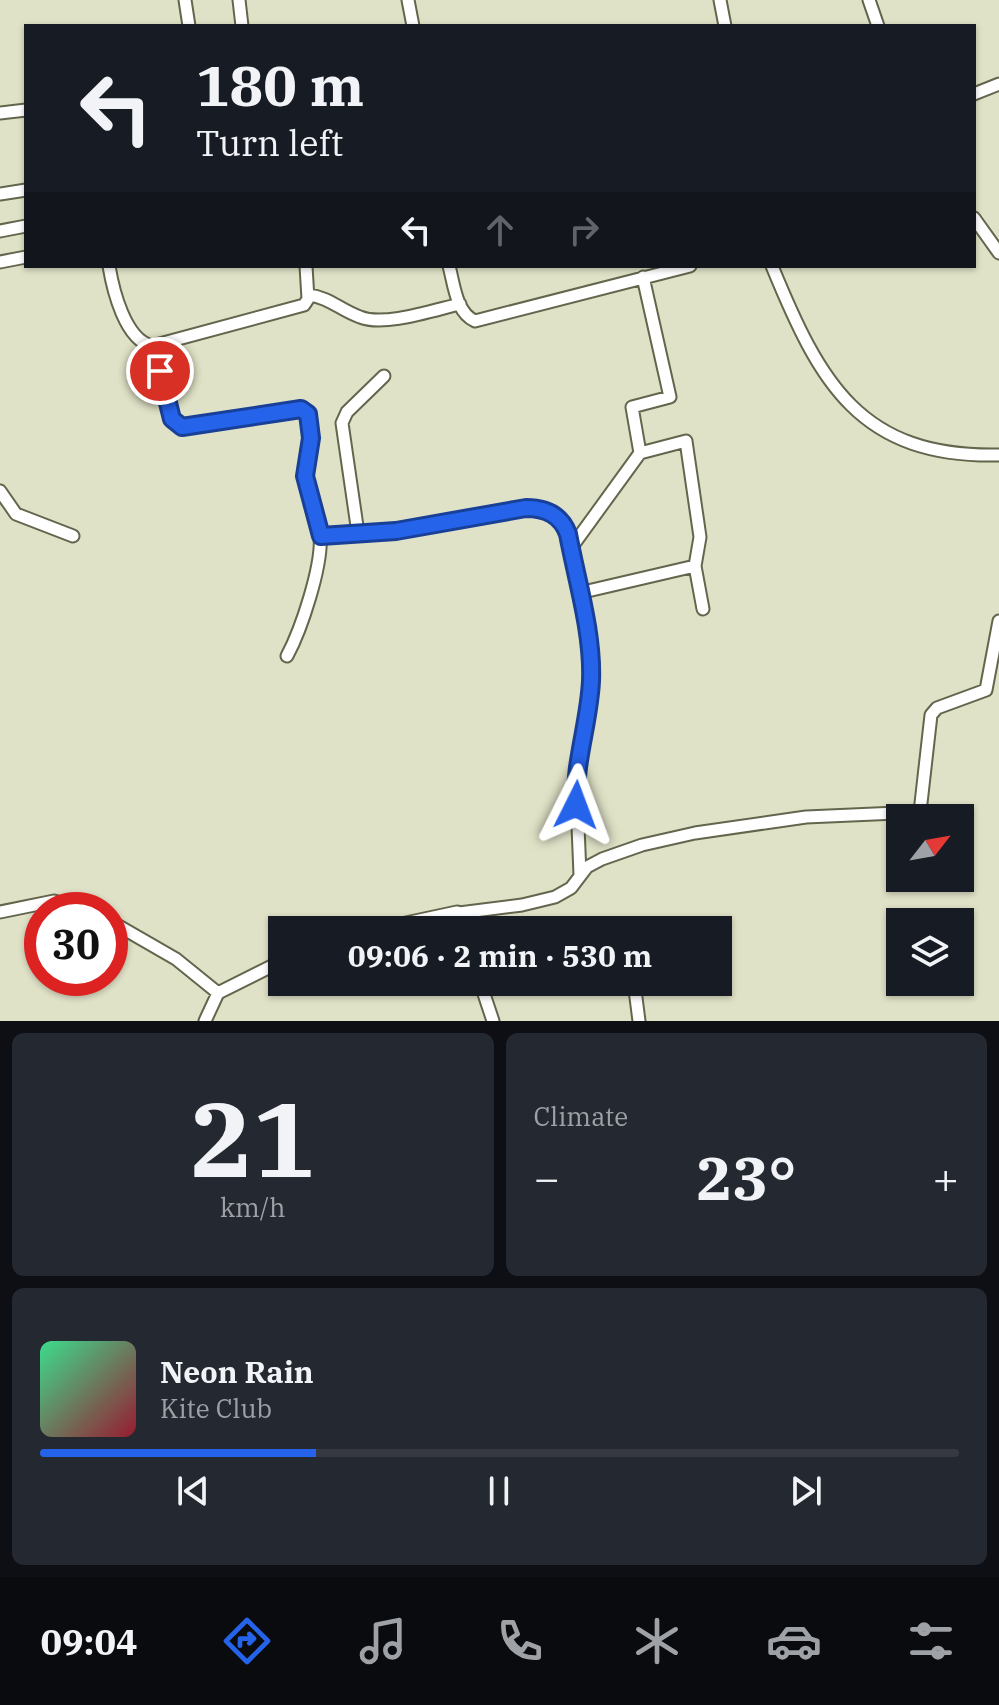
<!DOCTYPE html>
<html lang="en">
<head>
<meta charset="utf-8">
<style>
  :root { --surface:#171b24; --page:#242831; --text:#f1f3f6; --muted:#9ea1a6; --line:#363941; --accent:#2563eb }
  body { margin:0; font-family:"IBM Plex Serif",serif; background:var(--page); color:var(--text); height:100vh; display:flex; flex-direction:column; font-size:30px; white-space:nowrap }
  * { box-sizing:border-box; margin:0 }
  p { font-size:26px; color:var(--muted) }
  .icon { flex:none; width:44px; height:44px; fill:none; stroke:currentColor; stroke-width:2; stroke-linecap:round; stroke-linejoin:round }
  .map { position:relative; height:1021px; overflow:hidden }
  .drawer { display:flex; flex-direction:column; gap:12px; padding:12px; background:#0d0f14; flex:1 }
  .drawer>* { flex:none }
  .banner { position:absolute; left:24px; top:24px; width:952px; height:244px; border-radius:0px; box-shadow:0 2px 6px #0004; background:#171b24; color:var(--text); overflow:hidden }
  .needle { width:52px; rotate:59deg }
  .buttons { position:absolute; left:886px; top:804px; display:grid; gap:16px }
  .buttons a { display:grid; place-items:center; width:88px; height:88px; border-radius:0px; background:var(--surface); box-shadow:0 2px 6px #0004; font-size:40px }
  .speed { position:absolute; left:24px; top:892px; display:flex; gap:16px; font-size:40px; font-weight:700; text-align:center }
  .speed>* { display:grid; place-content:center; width:104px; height:104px; border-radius:50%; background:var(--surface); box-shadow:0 2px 6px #0004; line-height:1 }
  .speed .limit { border:12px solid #d22; background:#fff; color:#111 }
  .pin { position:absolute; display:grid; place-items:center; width:68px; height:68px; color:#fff; margin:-34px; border:4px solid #fff; border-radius:50%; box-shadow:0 2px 8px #0007 }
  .me { position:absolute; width:88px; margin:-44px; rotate:3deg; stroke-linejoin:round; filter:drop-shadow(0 0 6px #0008) }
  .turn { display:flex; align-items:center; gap:28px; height:168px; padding:0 40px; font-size:36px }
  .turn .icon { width:104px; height:104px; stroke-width:2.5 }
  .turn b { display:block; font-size:56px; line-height:68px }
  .lanes { display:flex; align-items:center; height:76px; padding:0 40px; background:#0003; justify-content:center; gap:40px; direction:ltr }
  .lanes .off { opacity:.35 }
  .big { font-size:60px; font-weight:800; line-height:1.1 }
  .drawer .card { flex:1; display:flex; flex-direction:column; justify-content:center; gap:12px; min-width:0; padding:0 28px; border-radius:12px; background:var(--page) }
  .drawer .dial { align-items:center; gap:0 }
  .dial b { font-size:104px; line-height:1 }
  .song { display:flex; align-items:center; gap:24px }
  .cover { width:96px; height:96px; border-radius:12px; background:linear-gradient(135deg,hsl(150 70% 55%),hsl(350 70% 35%)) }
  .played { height:8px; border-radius:4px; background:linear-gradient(90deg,var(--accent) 30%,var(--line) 30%) }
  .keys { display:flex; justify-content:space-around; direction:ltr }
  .heat { display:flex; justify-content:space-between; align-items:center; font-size:44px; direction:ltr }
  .drawer .tiles { flex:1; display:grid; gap:12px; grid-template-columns:1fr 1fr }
  .card:last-child { grid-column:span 2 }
  .trip { position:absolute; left:268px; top:916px; width:464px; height:80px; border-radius:0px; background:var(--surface); box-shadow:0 2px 6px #0004; font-weight:800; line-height:80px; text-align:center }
  .tab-bar { display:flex; height:128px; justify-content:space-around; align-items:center; background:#090b0e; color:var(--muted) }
  .tab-bar .icon { width:56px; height:56px }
  .tab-bar .current { color:var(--accent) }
  .tab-bar b { font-size:36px; color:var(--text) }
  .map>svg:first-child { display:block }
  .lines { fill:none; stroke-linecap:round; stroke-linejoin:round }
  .minor-casing { stroke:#63654d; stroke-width:15 }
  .minor { stroke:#fff; stroke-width:11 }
  .route-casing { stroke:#184099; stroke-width:20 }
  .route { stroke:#2563eb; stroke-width:14 }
</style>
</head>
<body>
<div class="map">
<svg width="999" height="1021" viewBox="0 0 999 1021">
  <rect width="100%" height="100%" fill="#e0e2c7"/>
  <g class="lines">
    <defs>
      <path id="minor" d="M 185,0 L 189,26
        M 239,0 L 242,26
        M 408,0 L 413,26
        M 720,0 L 725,26
        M 869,0 L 878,26
        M 974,94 L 999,84
        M 0,113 L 26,110
        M 0,194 L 26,190
        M 974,218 L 999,253
        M 0,231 L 26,226
        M 0,262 L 26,257
        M 109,266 C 113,290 125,340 152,346 L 304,305 L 308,299 L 306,266
        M 449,266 C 454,284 456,313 475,321 L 690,266
        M 772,266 C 820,383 860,458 999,455
        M 308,295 C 329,297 340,310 360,317 C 384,327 434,310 460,304
        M 154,346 L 172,419 L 182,427 L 301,409 L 310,418 C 312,438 304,455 305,474 C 306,495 319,514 320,535 C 323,565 301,630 287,656
        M 640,453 L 686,441 L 700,537 L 695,566 L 703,609
        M 0,491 L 16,514 L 73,536
        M 358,533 L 342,423 L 347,412 L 384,376
        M 321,536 L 396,531 L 526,508 L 546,510 L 565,526 L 586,629 L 591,679 L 576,777 L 580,875
        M 571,548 L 640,453 L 632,407 L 670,397 L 643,277
        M 579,593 L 695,566
        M 0,912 L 54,901 L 87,910
        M 459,913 L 522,905 L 555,897 L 571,888 L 587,867 L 602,859 L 642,845 L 695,833 L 806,817 L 920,812 L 931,715 L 937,708 L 986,690 L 999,621
        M 110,921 L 176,959 L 218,993 L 282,961
        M 373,930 L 457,912 L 465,930
        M 480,982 L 493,1021
        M 634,982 L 639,1021
        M 205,1021 L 218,993"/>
    </defs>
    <!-- minor casing -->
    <use href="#minor" class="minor-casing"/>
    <!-- minor -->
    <use href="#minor" class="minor"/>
  </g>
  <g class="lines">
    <defs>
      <path id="route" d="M 160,371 L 172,419 L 182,427 L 301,409 L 308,414 L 311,438 L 305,476 L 321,536 L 396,531 L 526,508 C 546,508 561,515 568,534 C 577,582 593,633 591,681 C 589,723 574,763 576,805"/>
    </defs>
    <!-- route casing -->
    <use href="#route" class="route-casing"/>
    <!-- route -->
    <use href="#route" class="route"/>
  </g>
</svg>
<div class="buttons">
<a><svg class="needle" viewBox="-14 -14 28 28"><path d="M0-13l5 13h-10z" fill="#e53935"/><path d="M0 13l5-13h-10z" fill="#9ea1a6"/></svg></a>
<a><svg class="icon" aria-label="layers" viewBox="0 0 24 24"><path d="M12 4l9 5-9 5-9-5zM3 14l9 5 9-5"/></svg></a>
</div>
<div class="speed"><div class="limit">30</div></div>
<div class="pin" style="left:160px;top:371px;background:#d93025"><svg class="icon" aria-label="arrive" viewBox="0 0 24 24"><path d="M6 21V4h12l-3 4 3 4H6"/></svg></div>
<svg class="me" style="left:576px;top:805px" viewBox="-20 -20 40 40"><path d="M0-17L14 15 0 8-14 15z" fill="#2563eb" stroke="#fff" stroke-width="4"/></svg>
<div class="trip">09:06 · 2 min · 530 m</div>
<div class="banner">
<div class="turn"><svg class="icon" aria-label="left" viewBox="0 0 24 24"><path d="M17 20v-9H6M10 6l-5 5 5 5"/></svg><div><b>180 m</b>Turn left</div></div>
<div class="lanes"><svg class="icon" aria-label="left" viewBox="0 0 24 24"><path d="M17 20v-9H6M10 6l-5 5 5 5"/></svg><svg class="icon off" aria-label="ahead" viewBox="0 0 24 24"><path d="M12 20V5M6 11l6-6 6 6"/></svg><svg class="icon off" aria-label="right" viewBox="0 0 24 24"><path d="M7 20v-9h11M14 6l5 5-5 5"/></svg></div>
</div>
</div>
<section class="drawer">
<div class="tiles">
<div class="card dial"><b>21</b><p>km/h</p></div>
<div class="card"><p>Climate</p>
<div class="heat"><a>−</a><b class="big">23°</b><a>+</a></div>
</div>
<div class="card">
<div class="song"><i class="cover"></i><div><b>Neon Rain</b><p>Kite Club</p></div></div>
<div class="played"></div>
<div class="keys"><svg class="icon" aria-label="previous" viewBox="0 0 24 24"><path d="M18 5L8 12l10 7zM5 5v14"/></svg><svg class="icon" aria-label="pause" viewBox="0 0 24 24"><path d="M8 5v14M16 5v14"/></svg><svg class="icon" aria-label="next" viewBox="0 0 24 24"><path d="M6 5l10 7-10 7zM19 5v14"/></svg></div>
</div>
</div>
</section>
<nav class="tab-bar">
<b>09:04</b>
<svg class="icon current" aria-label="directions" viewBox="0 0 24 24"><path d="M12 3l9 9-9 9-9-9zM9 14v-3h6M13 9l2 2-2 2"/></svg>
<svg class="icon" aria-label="music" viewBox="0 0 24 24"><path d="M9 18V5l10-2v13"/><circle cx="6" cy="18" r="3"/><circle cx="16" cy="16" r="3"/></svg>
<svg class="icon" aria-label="phone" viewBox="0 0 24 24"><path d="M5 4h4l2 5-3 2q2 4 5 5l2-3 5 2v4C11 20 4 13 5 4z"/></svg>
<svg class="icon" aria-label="climate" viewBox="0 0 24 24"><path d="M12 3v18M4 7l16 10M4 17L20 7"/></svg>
<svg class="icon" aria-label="car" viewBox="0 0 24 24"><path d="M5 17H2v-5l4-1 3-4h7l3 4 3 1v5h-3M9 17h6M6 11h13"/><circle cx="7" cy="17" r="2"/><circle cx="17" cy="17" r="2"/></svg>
<svg class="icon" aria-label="filters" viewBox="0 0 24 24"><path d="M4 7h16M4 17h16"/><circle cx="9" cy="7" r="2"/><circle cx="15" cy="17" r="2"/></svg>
</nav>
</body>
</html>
